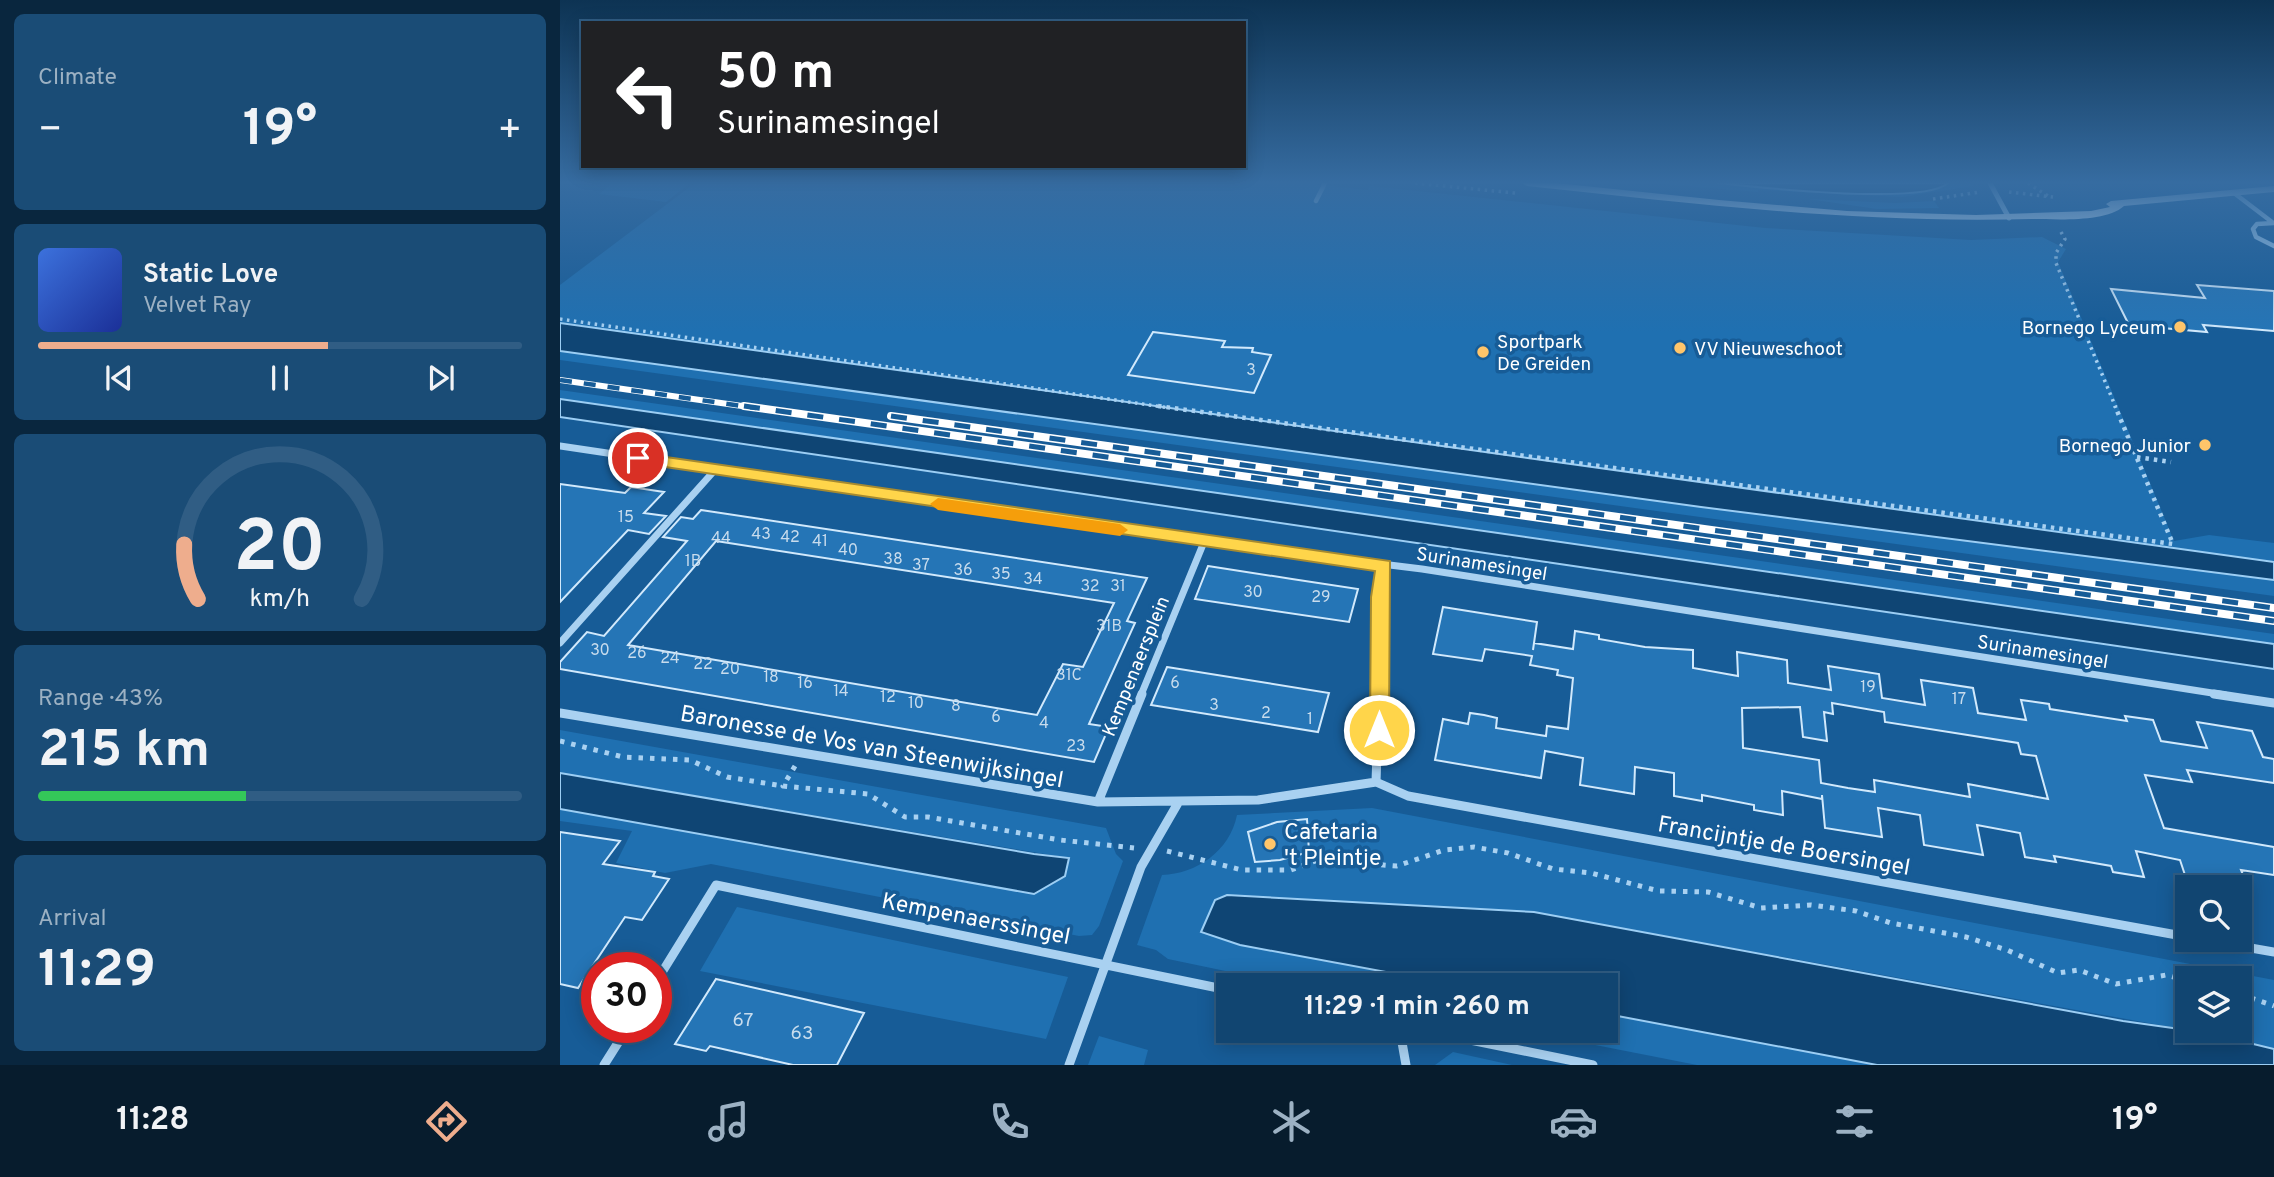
<!DOCTYPE html>
<html lang="en">
<head>
<meta charset="utf-8">
<style>
  :root { --surface:#114571; --page:#1a4c76; --text:#f1f3f6; --muted:#9cb1c3; --line:#305d84; --accent:#eead8d }
  body { margin:0; font-family:Overpass,sans-serif; background:var(--page); color:var(--text); height:100vh; display:flex; flex-direction:column; font-size:26px; white-space:nowrap }
  * { box-sizing:border-box; margin:0 }
  p { font-size:23px; color:var(--muted) }
  .icon { flex:none; width:38px; height:38px; fill:none; stroke:currentColor; stroke-width:2; stroke-linecap:round; stroke-linejoin:round }
  .map { position:relative; flex:1; overflow:hidden }
  .drawer { display:flex; flex-direction:column; gap:14px; padding:14px; background:#09263e; width:560px }
  .drawer>* { flex:none }
  .top-card { position:absolute; left:21px; top:21px; width:665px; height:147px; border-radius:0px; box-shadow:0 4px 18px #0003,0 0 0 2px var(--line); background:#202124; color:#fff; overflow:hidden }
  .tools { position:absolute; left:1615px; top:875px; display:grid; gap:14px }
  .tools a { display:grid; place-items:center; width:77px; height:77px; border-radius:0px; background:var(--surface); box-shadow:0 4px 18px #0003,0 0 0 2px var(--line); font-size:35px }
  .speed { position:absolute; left:21px; top:952px; display:flex; gap:14px; font-size:35px; font-weight:700; text-align:center }
  .speed>* { display:grid; place-content:center; width:91px; height:91px; border-radius:50%; background:var(--surface); box-shadow:0 4px 18px #0003,0 0 0 2px var(--line); line-height:1 }
  .speed .limit { border:10px solid #d22; background:#fff; color:#111 }
  .pin { position:absolute; display:grid; place-items:center; width:60px; height:60px; color:#fff; margin:-30px; border:4px solid #fff; border-radius:50%; box-shadow:0 2px 7px #0007 }
  .me { position:absolute; width:77px; margin:-38px; rotate:0deg; stroke-linejoin:round; filter:drop-shadow(0 0 5px #0008) }
  .turn { display:flex; align-items:center; gap:24px; height:147px; padding:0 21px; font-size:32px }
  .turn .icon { width:91px; height:91px; stroke-width:2.5 }
  .turn b { display:block; font-size:49px; line-height:60px }
  .big { font-size:52px; font-weight:700; line-height:1.1 }
  .drawer .tile { flex:1; display:flex; flex-direction:column; justify-content:center; gap:10px; min-width:0; padding:0 24px; border-radius:10px; background:var(--page) }
  .drawer .dial { align-items:center; gap:0 }
  .dial svg { height:182px; overflow:visible; fill:none; stroke:var(--line); stroke-width:7; stroke-linecap:round; text-anchor:middle }
  .dial text { fill:var(--text); stroke:none }
  .song { display:flex; align-items:center; gap:21px }
  .cover { width:84px; height:84px; border-radius:10px; background:linear-gradient(135deg,hsl(220 70% 55%),hsl(230 70% 35%)) }
  .played { height:7px; border-radius:4px; background:linear-gradient(90deg,var(--accent) 60%,var(--line) 60%) }
  .keys { display:flex; justify-content:space-around; direction:ltr }
  .heat { display:flex; justify-content:space-between; align-items:center; font-size:38px; direction:ltr }
  .charge { height:10px; border-radius:5px; background:linear-gradient(90deg,#34c759 43%,var(--line) 0) }
  .trip { position:absolute; left:656px; top:973px; width:402px; height:70px; border-radius:0px; background:var(--surface); box-shadow:0 4px 18px #0003,0 0 0 2px var(--line); font-weight:700; line-height:70px; text-align:center }
  .tab-bar { display:flex; height:112px; justify-content:space-around; align-items:center; background:#071c2d; color:var(--muted) }
  .tab-bar .icon { width:49px; height:49px }
  .tab-bar .on { color:var(--accent) }
  .tab-bar b { font-size:32px; color:var(--text) }
  main { display:flex; flex:1; min-height:0 }
  .map>svg:first-child { display:block }
  .green { fill:#1f70b1 }
  .water { fill:#0f4574; stroke:#9ccef4; stroke-width:2 }
  .building { fill:#2575b6; stroke:#d1e9fc; stroke-width:2; fill-rule:evenodd }
  .lines { fill:none; stroke-linecap:round; stroke-linejoin:round }
  .path-far2 { stroke:#a9d1f1; stroke-width:3.5; stroke-dasharray:2.5 4.5; stroke-linecap:butt }
  .path-far1 { stroke:#a9d1f1; stroke-width:4.5; stroke-dasharray:3.5 5; stroke-linecap:butt }
  .path { stroke:#a9d1f1; stroke-width:5; stroke-dasharray:4.5 7; stroke-linecap:butt }
  .lane { stroke:#a9d1f1; stroke-width:4.5 }
  .street-far2 { stroke:#a9d1f1; stroke-width:5 }
  .street-far1 { stroke:#a9d1f1; stroke-width:7 }
  .street { stroke:#a9d1f1; stroke-width:9 }
  .secondary { fill:#d8ebfc; fill-rule:evenodd }
  .rail-far1-casing { stroke:#fff; stroke-width:6 }
  .rail-casing { stroke:#fff; stroke-width:8 }
  .rail-far1 { stroke:#175c97; stroke-width:4.5; stroke-dasharray:12; stroke-linecap:butt }
  .rail { stroke:#175c97; stroke-width:5; stroke-dasharray:16; stroke-linecap:butt }
  .route { fill:#ffd54a; stroke:#a68a30; stroke-width:2 }
  .slow { fill:#f59e0b }
  .poi-dot { fill:#ffc56a; stroke:#175c97; stroke-width:2.5 }
  .labels { text-anchor:middle; stroke-width:7; stroke-linejoin:round; paint-order:stroke }
  .number-label { font-size:16px; fill:#c8dced }
  .poi-label { font-size:19px; fill:#fff; stroke:#175c97; text-anchor:end }
  .street-label { font-size:19px; fill:#fff; stroke:#175c97 }
  .near-number-label { font-size:19px; fill:#c8dced }
  .near-street-label { font-size:23px; fill:#fff; stroke:#175c97 }
  .near-poi-label { font-size:23px; fill:#fff; stroke:#175c97; text-anchor:start }
</style>
</head>
<body>
<main>
<section class="drawer">
<div class="tile"><p>Climate</p>
<div class="heat"><a>−</a><b class="big">19°</b><a>+</a></div>
</div>
<div class="tile">
<div class="song"><i class="cover"></i><div><b>Static Love</b><p>Velvet Ray</p></div></div>
<div class="played"></div>
<div class="keys"><svg class="icon" aria-label="previous" viewBox="0 0 24 24"><path d="M18 5L8 12l10 7zM5 5v14"/></svg><svg class="icon" aria-label="pause" viewBox="0 0 24 24"><path d="M8 5v14M16 5v14"/></svg><svg class="icon" aria-label="next" viewBox="0 0 24 24"><path d="M6 5l10 7-10 7zM19 5v14"/></svg></div>
</div>
<div class="tile dial"><svg viewBox="0 0 100 80">
<path d="M14 69A42 42 0 1 1 86 69"/>
<path d="M14 69A42 42 0 0 1 8 45" stroke="#eead8d"/>
<text x="50" y="56" font-size="32" font-weight="700">20</text>
<text x="50" y="72" font-size="11">km/h</text>
</svg></div>
<div class="tile"><p>Range · 43%</p><b class="big">215 km</b><div class="charge"></div></div>
<div class="tile"><p>Arrival</p><b class="big">11:29</b></div>
</section>
<div class="map">
<svg width="1714" height="1065" viewBox="0 0 1714 1065">
  <rect width="100%" height="100%" fill="#175c97"/>
  <!-- green -->
  <path class="green" d="M 53,183 L 130,183 L 106,202 L 39,194 Z
    M 135,183 L 742,183 L 808,190 L 810,186 L 1205,228 L 1411,240 L 1482,237 L 1506,249 L 1498,262 L 1614,541 L 1649,535 L 1714,543 L 1714,562 L 0,323 L 0,285 Z
    M 1091,183 L 1157,183 L 1313,193 L 1369,191 L 1388,183 L 1413,183 L 1413,186 L 1342,197 L 1198,190 L 1198,192 Z
    M 1248,199 L 1335,203 L 1374,201 L 1379,208 L 1317,209 Z
    M 0,351 L 1141,507 L 1714,580 L 1714,596 L 0,360 Z
    M 0,390 L 1714,634 L 1714,644 L 0,399 Z
    M 0,730 L 546,828 L 556,854 L 563,861 L 539,926 L 532,935 L 519,936 L 151,864 L 105,873 L 56,863 L 72,831 L 0,821 L 0,809 L 474,894 L 509,858 L 0,773 Z
    M 812,808 L 1714,980 L 1714,1049 L 1632,1031 L 1680,1031 L 1680,978 L 1628,978 L 1627,1030 L 974,912 L 667,895 L 680,945 L 896,985 L 733,985 L 608,959 L 596,950 L 577,945 L 602,875 C 636,874 670,851 677,815 Z
    M 177,907 L 508,977 L 486,1039 L 140,971 Z
    M 1047,1014 L 1317,1065 L 1137,1065 L 964,1031 L 1046,1031 Z
    M 539,1036 L 588,1050 L 584,1065 L 528,1065 Z
    M 893,1052 L 952,1065 L 875,1065 Z"/>
  <!-- water -->
  <path class="water" d="M 1157,183 L 1388,183 C 1363,206 1196,187 1157,183 Z
    M 0,323 L 1714,562 L 1714,580 L 1141,507 L 0,351 Z
    M 0,399 L 1714,644 L 1714,669 L 0,417 Z
    M 0,773 L 474,854 L 509,858 L 505,876 L 474,894 L 0,809 Z
    M 667,895 L 974,912 L 1563,1021 L 1648,1033 L 1714,1049 L 1714,1065 L 1317,1065 L 1047,1014 L 1046,985 L 896,985 L 680,945 L 641,932 L 655,900 Z"/>
  <!-- building -->
  <path class="building" d="M 1637,285 L 1714,291 L 1714,331 L 1643,325 L 1647,332 L 1569,325 L 1551,289 L 1645,298 Z
    M 593,332 L 665,341 L 662,347 L 693,348 L 692,352 L 711,355 L 694,393 L 568,375 Z
    M 0,484 L 65,493 L 71,487 L 104,492 L 84,513 L 106,516 L 89,534 L 68,530 L 0,602 Z
    M 141,510 L 587,578 L 567,621 L 575,623 L 529,724 L 549,727 L 534,762 L 0,669 L 0,662 L 27,632 L 44,636 L 127,541 L 103,537 L 121,517 L 133,519 ZM 156,541 L 554,603 L 523,667 L 503,664 L 477,715 L 68,645 Z
    M 648,566 L 732,579 L 798,589 L 789,622 L 635,599 Z
    M 883,607 L 977,622 L 973,650 L 974,643 L 1013,649 L 1015,631 L 1039,635 L 1039,639 L 1085,647 L 1133,650 L 1133,668 L 1178,676 L 1177,652 L 1227,660 L 1228,683 L 1271,690 L 1268,666 L 1319,674 L 1322,698 L 1365,705 L 1361,680 L 1413,688 L 1418,713 L 1466,720 L 1461,700 L 1489,704 L 1490,709 L 1541,717 L 1567,721 L 1565,716 L 1593,720 L 1601,741 L 1647,748 L 1637,722 L 1692,731 L 1703,757 L 1714,759 L 1714,783 L 1627,770 L 1632,782 L 1585,775 L 1604,828 L 1714,847 L 1714,875 L 1681,870 L 1688,887 L 1629,887 L 1620,860 L 1576,851 L 1584,877 L 1553,872 L 1551,866 L 1494,856 L 1496,862 L 1465,857 L 1460,833 L 1417,825 L 1423,855 L 1364,845 L 1360,815 L 1318,808 L 1322,837 L 1265,828 L 1262,795 L 1262,799 L 1222,791 L 1223,815 L 1194,810 L 1194,805 L 1142,795 L 1142,801 L 1114,796 L 1114,773 L 1075,767 L 1074,794 L 1020,785 L 1023,758 L 985,751 L 981,778 L 875,760 L 883,719 L 908,724 L 910,713 L 924,715 L 937,718 L 936,728 L 986,736 L 987,726 L 1008,729 L 1013,678 L 997,675 L 998,670 L 970,665 L 972,656 L 925,649 L 922,661 L 873,654 ZM 1272,703 L 1324,712 L 1325,722 L 1458,743 L 1461,754 L 1476,756 L 1488,799 L 1408,784 L 1410,797 L 1314,780 L 1315,792 L 1288,788 L 1261,783 L 1259,760 L 1183,748 L 1182,708 L 1240,707 L 1243,737 L 1267,741 L 1264,712 L 1273,714 Z
    M 607,667 L 769,693 L 758,732 L 591,705 Z
    M 747,819 L 749,852 L 720,860 L 695,862 L 688,832 L 717,822 Z
    M 0,832 L 60,841 L 43,864 L 95,872 L 93,876 L 109,879 L 82,920 L 65,917 L 18,988 L 0,984 Z
    M 156,979 L 248,1000 L 304,1013 L 277,1065 L 233,1065 L 150,1046 L 146,1051 L 115,1044 Z"/>
  <g class="lines">
    <!-- path-far2 -->
    <path class="path-far2" d="M 855,183 L 955,193
      M 1468,183 L 1488,196
      M 1449,192 L 1493,197
      M 1373,199 L 1420,192
      M 1501,232 L 1505,239 L 1496,253 L 1496,263 L 1556,408
      M 0,319 L 610,408"/>
    <!-- path-far1 -->
    <path class="path-far1" d="M 598,406 L 1613,544 L 1555,406
      M 1577,457 L 1611,462"/>
    <!-- path -->
    <path class="path" d="M 0,741 L 63,757 L 130,760 L 167,777 L 223,786
      M 235,766 L 223,786 L 308,794 L 345,817 L 368,817 L 500,840 L 574,848
      M 607,851 L 682,870 L 731,870 L 758,860 L 837,866 L 884,850 L 914,847 L 948,853 L 993,869 L 1031,873 L 1099,891 L 1148,892 L 1201,908 L 1251,905 L 1296,911 L 1331,923 L 1406,937 L 1447,950 L 1498,973 L 1519,970 L 1556,984 L 1606,975 L 1628,981
      M 1680,994 L 1714,1006"/>
    <!-- lane -->
    <path class="lane" d="M 1674,193 L 1712,222
      M 756,201 L 765,183
      M 1714,223 L 1697,224 L 1693,229 L 1696,237 L 1714,246"/>
    <!-- street-far2 -->
    <path class="street-far2" d="M 1430,183 L 1449,218"/>
    <!-- street-far1 -->
    <path class="street-far1" d="M 0,446 L 644,542 L 862,569 L 1665,695
      M 0,643 L 154,471
      M 581,695 L 644,542
      M 819,695 L 819,597 L 824,566"/>
    <!-- street -->
    <path class="street" d="M 1654,694 L 1714,703
      M 0,713 L 538,802 L 698,800 L 816,782 L 848,796 L 1628,937
      M 816,782 L 819,694
      M 538,802 L 582,694
      M 1645,940 L 1714,952
      M 96,982 L 156,885 L 668,990
      M 840,1031 L 846,1065
      M 866,1031 L 1033,1065
      M 44,1065 L 68,1027
      M 509,1065 L 581,867 L 618,803"/>
    <!-- secondary -->
    <path class="secondary" d="M 962,183 L 996,183 L 1159,200 L 1287,211 L 1416,215 L 1531,211 L 1550,207 L 1546,204 L 1551,201 L 1714,186 L 1714,192 L 1564,206 C 1545,223 1496,219 1471,219 C 1302,224 1135,204 967,186 Z"/>
    <defs>
      <path id="rail-far1" d="M 0,380 L 196,408"/>
      <path id="rail" d="M 184,406 L 1714,621
        M 331,416 L 1714,608"/>
    </defs>
    <!-- rail-far1 casing -->
    <use href="#rail-far1" class="rail-far1-casing"/>
    <!-- rail casing -->
    <use href="#rail" class="rail-casing"/>
    <!-- rail-far1 -->
    <use href="#rail-far1" class="rail-far1"/>
    <!-- rail -->
    <use href="#rail" class="rail"/>
  </g>
  <!-- sky -->
  <linearGradient id="sky" x2="0" y2="1"><stop stop-color="#0d3353"/><stop offset="0.55" stop-color="#366ca1"/><stop offset="1" stop-color="#366ca1" stop-opacity="0"/></linearGradient>
  <rect width="1714" height="332" fill="url(#sky)"/>
  <!-- route -->
  <path class="route" d="M 78,453 L 830,561 L 829,730 L 826,736 L 819,739 L 813,736 L 810,730 L 811,597 L 815,571 L 78,463 L 70,458 Z"/>
  <!-- slow -->
  <path class="slow" d="M 378,498 L 560,524 L 568,530 L 560,536 L 378,510 L 370,504 Z"/>
  <!-- markers -->
  <g class="poi-dot">
    <circle cx="1620" cy="327" r="7"/>
    <circle cx="1120" cy="348" r="7"/>
    <circle cx="923" cy="352" r="7"/>
    <circle cx="1645" cy="445" r="7"/>
    <circle cx="710" cy="844" r="7"/>
  </g>
  <g class="labels">
    <!-- number labels -->
    <g class="number-label">
      <text x="691" y="375">3</text>
      <text x="66" y="522">15</text>
      <text x="201" y="539">43</text>
      <text x="230" y="542">42</text>
      <text x="161" y="543">44</text>
      <text x="260" y="546">41</text>
      <text x="288" y="555">40</text>
      <text x="333" y="564">38</text>
      <text x="133" y="566">1B</text>
      <text x="361" y="570">37</text>
      <text x="403" y="575">36</text>
      <text x="441" y="579">35</text>
      <text x="473" y="584">34</text>
      <text x="530" y="591">32</text>
      <text x="558" y="591">31</text>
      <text x="693" y="597">30</text>
      <text x="761" y="602">29</text>
      <text x="549" y="631">31B</text>
      <text x="40" y="655">30</text>
      <text x="77" y="658">26</text>
      <text x="110" y="663">24</text>
      <text x="143" y="669">22</text>
      <text x="170" y="674">20</text>
      <text x="509" y="680">31C</text>
      <text x="211" y="682">18</text>
      <text x="245" y="688">16</text>
      <text x="615" y="688">6</text>
      <text x="1308" y="692">19</text>
      <text x="281" y="696">14</text>
      <text x="328" y="702">12</text>
      <text x="1399" y="704">17</text>
      <text x="356" y="708">10</text>
      <text x="654" y="710">3</text>
      <text x="396" y="711">8</text>
      <text x="706" y="718">2</text>
      <text x="436" y="722">6</text>
      <text x="750" y="724">1</text>
      <text x="484" y="728">4</text>
      <text x="516" y="751">23</text>
    </g>
    <!-- poi labels -->
    <g class="poi-label">
      <text x="1606" y="334">Bornego Lyceum</text>
      <text x="937" y="348" text-anchor="start">Sportpark<tspan x="937" dy="22">De Greiden</tspan></text>
      <text x="1134" y="355" text-anchor="start">VV Nieuweschoot</text>
      <text x="1631" y="452">Bornego Junior</text>
    </g>
    <!-- street labels -->
    <g class="street-label">
      <text transform="translate(922 563) rotate(9)" y="7">Surinamesingel</text>
      <text transform="translate(1483 651) rotate(9)" y="7">Surinamesingel</text>
      <text transform="translate(575 666) rotate(-68)" y="7">Kempenaersplein</text>
    </g>
    <!-- near-number labels -->
    <g class="near-number-label">
      <text x="183" y="1026">67</text>
      <text x="242" y="1039">63</text>
    </g>
    <!-- near-street labels -->
    <g class="near-street-label">
      <text transform="translate(312 746) rotate(10)" y="8">Baronesse de Vos van Steenwijksingel</text>
      <text transform="translate(1224 845) rotate(10)" y="8">Francijntje de Boersingel</text>
      <text transform="translate(416 918) rotate(11)" y="8">Kempenaerssingel</text>
    </g>
    <!-- near-poi labels -->
    <g class="near-poi-label">
      <text x="724" y="839">Cafetaria<tspan x="724" dy="26">'t Pleintje</tspan></text>
    </g>
  </g>
</svg>
<div class="tools">
<a><svg class="icon" aria-label="search" viewBox="0 0 24 24"><circle cx="10" cy="10" r="6"/><path d="M15 15l6 6"/></svg></a>
<a><svg class="icon" aria-label="layers" viewBox="0 0 24 24"><path d="M12 4l9 5-9 5-9-5zM3 14l9 5 9-5"/></svg></a>
</div>
<div class="speed"><div class="limit">30</div></div>
<div class="pin" style="left:78px;top:458px;background:#d93025"><svg class="icon" aria-label="arrive" viewBox="0 0 24 24"><path d="M6 21V4h12l-3 4 3 4H6"/></svg></div>
<svg class="me" style="left:819px;top:730px" viewBox="-20 -20 40 40"><circle r="17" fill="#ffd54a" stroke="#fff" stroke-width="3"/><path d="M0-11L8 9 0 5-8 9z" fill="#fff"/></svg>
<div class="trip">11:29 · 1 min · 260 m</div>
<div class="top-card">
<div class="turn"><svg class="icon" aria-label="left" viewBox="0 0 24 24"><path d="M17 20v-9H6M10 6l-5 5 5 5"/></svg><div><b>50 m</b>Surinamesingel</div></div>
</div>
</div>
</main>
<nav class="tab-bar">
<b>11:28</b>
<svg class="icon on" aria-label="directions" viewBox="0 0 24 24"><path d="M12 3l9 9-9 9-9-9zM9 14v-3h6M13 9l2 2-2 2"/></svg>
<svg class="icon" aria-label="music" viewBox="0 0 24 24"><path d="M9 18V5l10-2v13"/><circle cx="6" cy="18" r="3"/><circle cx="16" cy="16" r="3"/></svg>
<svg class="icon" aria-label="phone" viewBox="0 0 24 24"><path d="M5 4h4l2 5-3 2q2 4 5 5l2-3 5 2v4C11 20 4 13 5 4z"/></svg>
<svg class="icon" aria-label="climate" viewBox="0 0 24 24"><path d="M12 3v18M4 7l16 10M4 17L20 7"/></svg>
<svg class="icon" aria-label="car" viewBox="0 0 24 24"><path d="M5 17H2v-5l4-1 3-4h7l3 4 3 1v5h-3M9 17h6M6 11h13"/><circle cx="7" cy="17" r="2"/><circle cx="17" cy="17" r="2"/></svg>
<svg class="icon" aria-label="filters" viewBox="0 0 24 24"><path d="M4 7h16M4 17h16"/><circle cx="9" cy="7" r="2"/><circle cx="15" cy="17" r="2"/></svg>
<b>19°</b>
</nav>
</body>
</html>
